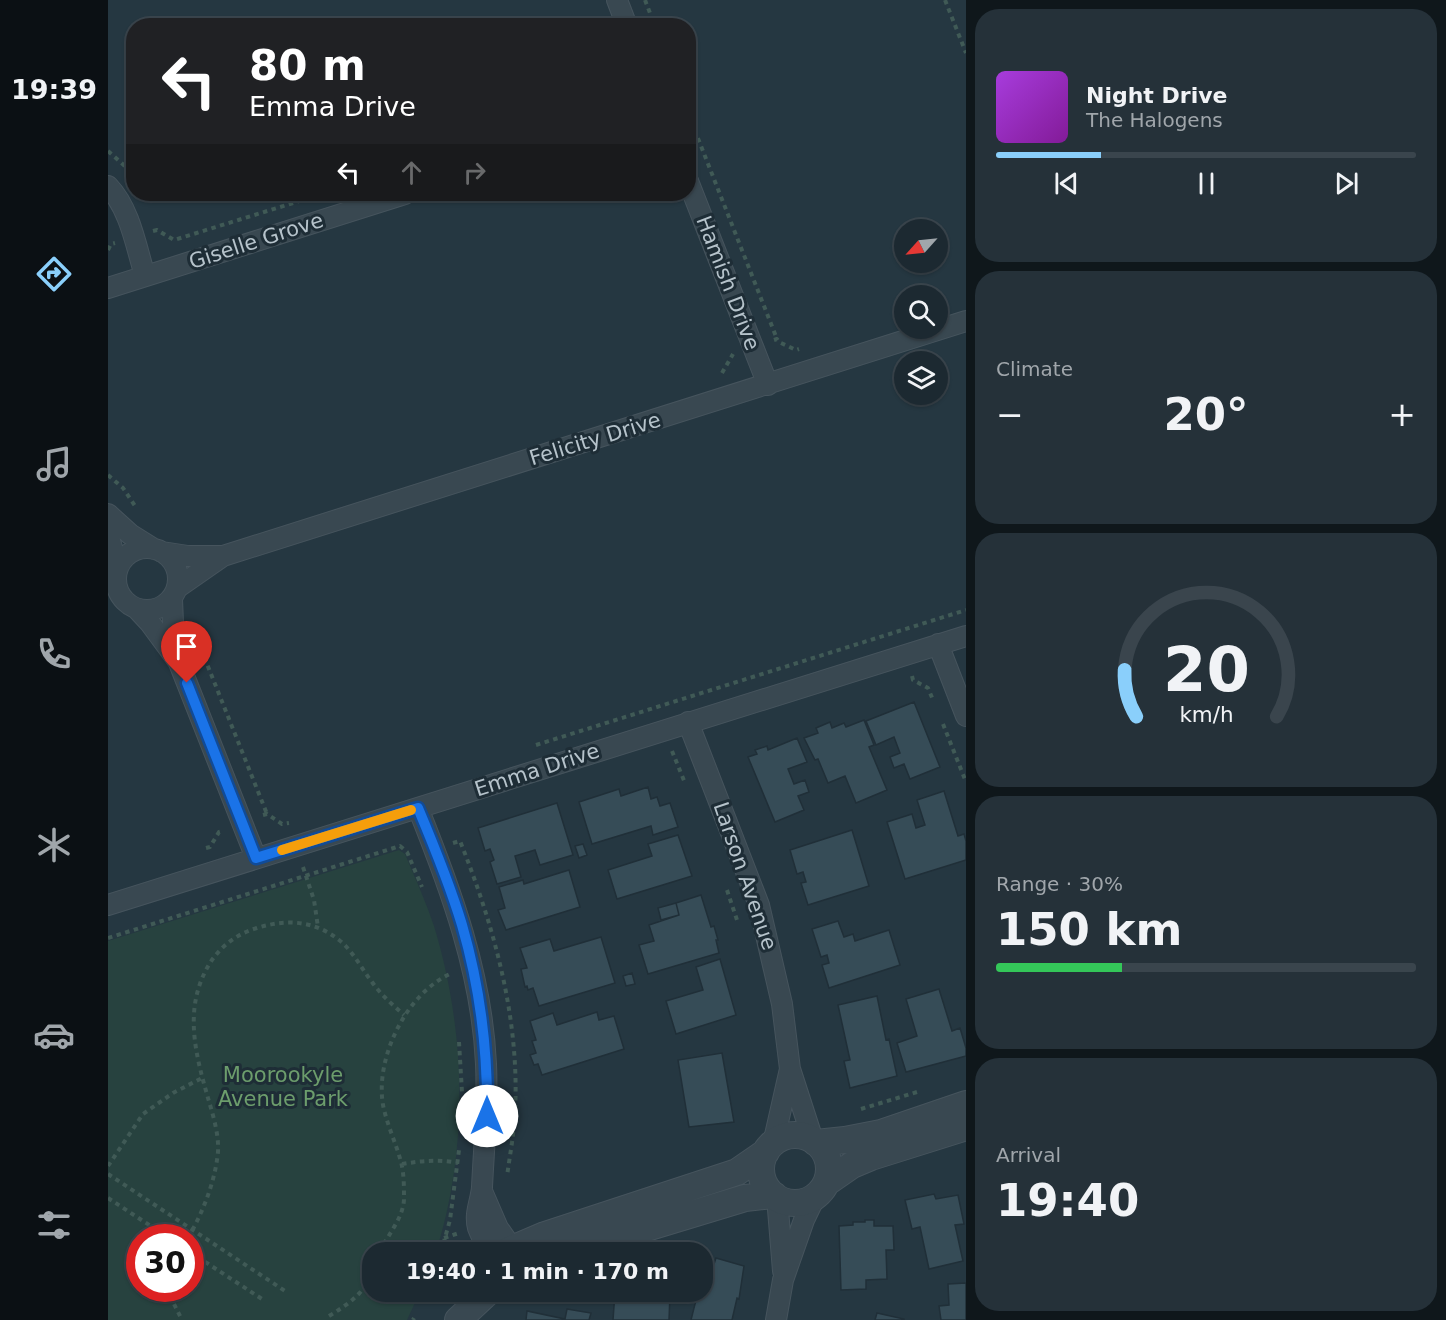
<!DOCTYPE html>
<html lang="en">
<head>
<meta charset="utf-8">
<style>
  :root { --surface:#1c2931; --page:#253139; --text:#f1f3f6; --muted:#a0a6ab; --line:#3a454d; --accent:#8acffb }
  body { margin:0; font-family:"DejaVu Sans",sans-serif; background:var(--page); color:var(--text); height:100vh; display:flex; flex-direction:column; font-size:22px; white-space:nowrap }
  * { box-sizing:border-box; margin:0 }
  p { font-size:20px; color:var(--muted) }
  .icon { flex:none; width:33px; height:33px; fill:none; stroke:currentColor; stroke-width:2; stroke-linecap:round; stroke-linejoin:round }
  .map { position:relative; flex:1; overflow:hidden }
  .details { display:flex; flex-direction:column; gap:9px; padding:9px; background:#0f171b; width:480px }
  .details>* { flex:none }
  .guide { position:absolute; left:18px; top:18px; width:570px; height:183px; border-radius:24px; box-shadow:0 2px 4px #0004,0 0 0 2px var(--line); background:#202124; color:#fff; overflow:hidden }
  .needle { width:39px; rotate:243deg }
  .controls { position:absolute; left:786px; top:219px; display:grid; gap:12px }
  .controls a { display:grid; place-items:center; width:54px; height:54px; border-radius:50%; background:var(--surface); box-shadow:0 2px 4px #0004,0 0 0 2px var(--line); font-size:30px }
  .speed { position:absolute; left:18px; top:1224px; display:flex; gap:12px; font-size:30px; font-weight:700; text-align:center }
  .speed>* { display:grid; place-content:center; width:78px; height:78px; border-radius:50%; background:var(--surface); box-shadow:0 2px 4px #0004,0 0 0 2px var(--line); line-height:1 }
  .speed .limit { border:9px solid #d22; background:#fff; color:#111 }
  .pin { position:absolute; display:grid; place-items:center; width:51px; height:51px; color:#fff; margin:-62px -26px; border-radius:50% 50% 50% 0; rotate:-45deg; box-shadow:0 0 6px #0007 }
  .pin .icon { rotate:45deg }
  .me { position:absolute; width:66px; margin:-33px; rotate:0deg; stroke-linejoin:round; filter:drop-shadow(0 0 4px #0008) }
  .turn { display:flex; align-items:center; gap:21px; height:126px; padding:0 24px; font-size:27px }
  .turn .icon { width:78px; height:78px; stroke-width:2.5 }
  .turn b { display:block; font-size:42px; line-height:51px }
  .lanes { display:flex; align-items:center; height:57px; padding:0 24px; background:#0003; justify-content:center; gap:30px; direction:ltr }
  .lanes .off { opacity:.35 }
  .big { font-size:45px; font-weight:700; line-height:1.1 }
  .details .card { flex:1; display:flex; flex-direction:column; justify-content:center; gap:9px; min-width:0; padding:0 21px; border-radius:24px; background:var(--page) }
  .details .dial { align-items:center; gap:0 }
  .dial svg { height:156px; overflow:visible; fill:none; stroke:var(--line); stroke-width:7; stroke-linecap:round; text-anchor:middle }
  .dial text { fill:var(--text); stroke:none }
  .song { display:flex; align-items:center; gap:18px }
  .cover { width:72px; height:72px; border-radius:9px; background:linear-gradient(135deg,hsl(280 70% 55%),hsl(290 70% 35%)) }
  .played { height:6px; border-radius:3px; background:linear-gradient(90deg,var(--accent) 25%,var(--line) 25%) }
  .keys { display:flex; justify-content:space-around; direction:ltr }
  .heat { display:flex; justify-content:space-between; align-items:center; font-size:33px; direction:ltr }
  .charge { height:9px; border-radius:4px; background:linear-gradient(90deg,#34c759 30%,var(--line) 0) }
  .trip { position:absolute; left:254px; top:1242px; width:351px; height:60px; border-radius:24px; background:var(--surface); box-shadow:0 2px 4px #0004,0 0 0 2px var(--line); font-weight:700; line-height:60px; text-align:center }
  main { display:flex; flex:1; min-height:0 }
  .tab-bar { display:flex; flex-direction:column; width:108px; justify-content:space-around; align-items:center; background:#0b1014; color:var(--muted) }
  .tab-bar .icon { width:42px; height:42px }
  .tab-bar .on { color:var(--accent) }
  .tab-bar b { font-size:27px; color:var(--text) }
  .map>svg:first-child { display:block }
  .green { fill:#27423f; fill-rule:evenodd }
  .building { fill:#364c57; stroke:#202f38; stroke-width:1.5 }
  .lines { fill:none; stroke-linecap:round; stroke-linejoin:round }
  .minor-casing { stroke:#46545d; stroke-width:22 }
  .tertiary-casing { stroke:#46545d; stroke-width:28 }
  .path { stroke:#405a56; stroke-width:4; stroke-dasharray:4.5 4.5; stroke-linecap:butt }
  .minor { stroke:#394851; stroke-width:20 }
  .tertiary { stroke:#394851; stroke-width:26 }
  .route-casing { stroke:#114b97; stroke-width:15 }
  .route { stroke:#1a73e8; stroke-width:10 }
  .slow { stroke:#f59e0b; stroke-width:10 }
  .labels { text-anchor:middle; stroke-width:6; stroke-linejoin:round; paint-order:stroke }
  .street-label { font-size:21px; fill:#b6c3cb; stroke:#1e2d36 }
  .park-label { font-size:21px; fill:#6c9d6c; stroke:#1e2d36 }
</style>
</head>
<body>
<main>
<nav class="tab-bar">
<b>19:39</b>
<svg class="icon on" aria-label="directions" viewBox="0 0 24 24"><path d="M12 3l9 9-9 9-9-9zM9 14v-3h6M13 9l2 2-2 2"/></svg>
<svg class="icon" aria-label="music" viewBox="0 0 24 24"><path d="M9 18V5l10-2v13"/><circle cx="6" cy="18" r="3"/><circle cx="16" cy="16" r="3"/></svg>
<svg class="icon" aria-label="phone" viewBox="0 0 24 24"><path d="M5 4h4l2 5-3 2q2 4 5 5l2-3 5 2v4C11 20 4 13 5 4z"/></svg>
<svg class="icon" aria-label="climate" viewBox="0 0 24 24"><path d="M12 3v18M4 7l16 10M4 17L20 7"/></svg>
<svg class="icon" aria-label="car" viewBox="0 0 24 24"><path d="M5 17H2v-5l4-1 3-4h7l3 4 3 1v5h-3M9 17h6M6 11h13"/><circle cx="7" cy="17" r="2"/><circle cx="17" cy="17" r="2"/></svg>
<svg class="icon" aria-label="filters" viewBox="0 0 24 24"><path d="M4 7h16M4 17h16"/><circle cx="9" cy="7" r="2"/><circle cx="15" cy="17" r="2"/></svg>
</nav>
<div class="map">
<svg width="858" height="1320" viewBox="0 0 858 1320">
  <rect width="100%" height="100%" fill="#253741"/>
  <!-- green -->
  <path class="green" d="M 291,850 L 297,854 C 307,878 318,902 326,926 C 358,1031 361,1148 328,1252 L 264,1252 L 264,1292 L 312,1292 L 299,1320 L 0,1320 L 0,941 ZM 32,1238 L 82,1238 L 82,1288 L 32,1288 Z"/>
  <!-- building -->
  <path class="building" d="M 806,702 L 832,767 L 802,779 L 796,764 L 786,768 L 782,757 L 792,753 L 786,737 L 768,745 L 758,721 Z
    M 756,720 L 766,745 L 761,747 L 779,790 L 748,803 L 737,776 L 720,783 L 710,759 L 707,760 L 696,738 L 710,733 L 708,728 L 722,722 L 724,728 L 736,723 L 738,727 Z
    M 689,738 L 699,762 L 680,769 L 686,784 L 697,780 L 701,792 L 690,796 L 696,810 L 667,822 L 640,757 L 649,754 L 647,750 L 659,746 L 660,750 Z
    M 540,787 L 543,799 L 549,797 L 552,806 L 562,803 L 570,827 L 545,835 L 543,826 L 484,844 L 471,802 L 511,789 L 513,796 Z
    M 836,791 L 850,836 L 856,834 L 858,841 L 858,860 L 797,879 L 779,822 L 804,814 L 808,828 L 817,825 L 809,800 Z
    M 449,803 L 465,855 L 432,865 L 427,850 L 407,856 L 413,877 L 389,884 L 382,862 L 386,860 L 382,849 L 377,851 L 370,828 Z
    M 744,830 L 761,886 L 700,905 L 693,883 L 698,882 L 695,872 L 689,874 L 682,850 Z
    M 570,835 L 584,876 L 509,899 L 500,870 L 544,856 L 540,844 Z
    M 475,844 L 479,855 L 471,858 L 467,846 Z
    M 461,870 L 472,907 L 398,930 L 390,910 L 397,908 L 391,887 L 415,880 L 416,884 Z
    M 593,895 L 603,927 L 606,926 L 610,940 L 608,940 L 611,953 L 540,974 L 531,945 L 546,941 L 541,925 L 571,915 L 568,903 Z
    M 568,903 L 571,915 L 553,920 L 550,908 Z
    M 730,921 L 736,937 L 745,934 L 747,941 L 781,930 L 792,965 L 721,988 L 714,965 L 721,963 L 719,955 L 713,957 L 704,929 Z
    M 493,937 L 507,983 L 431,1006 L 425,988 L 420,990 L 419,986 L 417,987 L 413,969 L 419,968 L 412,948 L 442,939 L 446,951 Z
    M 612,959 L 628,1015 L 568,1034 L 558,1001 L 595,990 L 588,967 Z
    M 524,973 L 527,984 L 518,986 L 515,976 Z
    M 831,989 L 844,1031 L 852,1028 L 858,1048 L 858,1056 L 798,1072 L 789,1043 L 809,1036 L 798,999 Z
    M 769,996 L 778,1040 L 781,1039 L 789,1076 L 742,1088 L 736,1061 L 742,1060 L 730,1005 Z
    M 489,1012 L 491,1020 L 506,1016 L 516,1049 L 434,1075 L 430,1064 L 426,1065 L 422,1055 L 428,1053 L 424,1041 L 428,1040 L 422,1021 L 445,1013 L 449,1025 Z
    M 614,1053 L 626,1122 L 581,1127 L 570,1060 Z
    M 826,1194 L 828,1199 L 850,1195 L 856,1224 L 847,1225 L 855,1261 L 821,1269 L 812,1227 L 804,1229 L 797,1200 Z
    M 757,1220 L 766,1220 L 766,1226 L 785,1226 L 786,1250 L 778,1250 L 779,1279 L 758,1280 L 758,1289 L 733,1290 L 731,1226 L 745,1225 L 745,1222 L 757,1222 Z
    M 608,1258 L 636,1266 L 631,1299 L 629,1298 L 624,1320 L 583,1320 L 590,1292 L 594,1292 L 594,1261 L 606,1264 Z
    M 858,1283 L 858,1320 L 833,1320 L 831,1306 L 841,1305 L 840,1284 Z
    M 507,1292 L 542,1292 L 562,1294 L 561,1320 L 505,1320 Z
    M 459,1309 L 483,1313 L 481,1320 L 418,1320 L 419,1311 L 457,1319 Z
    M 769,1313 L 796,1319 L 796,1320 L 767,1320 Z"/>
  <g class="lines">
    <defs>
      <path id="minor" d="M 509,0 L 519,26
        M 580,181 L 660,385
        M 0,186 C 22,209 28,246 37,276
        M 0,288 L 297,194
        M 0,514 L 22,534 L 46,549
        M 0,534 L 10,568
        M8 579a31 31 0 1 1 62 0a31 31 0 1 1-62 0Z
        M 54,552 L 80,556 L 115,556
        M 69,588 L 115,556 L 858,321
        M 64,599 L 65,623 L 71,663 L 148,858
        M 29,609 L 42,623 L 70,661
        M 830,644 L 858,716
        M 580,722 L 651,905 L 674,1004 L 682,1069 L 705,1140
        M 310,808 C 343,890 374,974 378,1064 C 380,1105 376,1146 374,1187 C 373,1201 366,1213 370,1228 C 373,1236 378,1245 382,1252
        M 0,905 L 858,636
        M 665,1144 L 682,1069
        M 374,1191 L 390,1228 L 404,1248 L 404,1252
        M 669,1197 L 675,1271
        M 668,1320 L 675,1280 L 696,1220 L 708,1195"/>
      <path id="tertiary" d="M653 1169a34 34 0 1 1 68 0a34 34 0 1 1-68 0Z
        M 708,1143 L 737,1140 L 773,1133 L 858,1104
        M 718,1183 L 744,1165 L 763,1157 L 858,1127
        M 397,1252 L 437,1235 L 629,1172 L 658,1152
        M 459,1252 L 637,1198 L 666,1195
        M 350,1320 L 380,1292"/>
    </defs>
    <!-- minor casing -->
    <use href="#minor" class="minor-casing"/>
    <!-- tertiary casing -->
    <use href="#tertiary" class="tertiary-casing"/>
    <!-- path -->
    <path class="path" d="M 537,0 L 547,26
      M 837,0 L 858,53
      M 580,113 L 669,339
      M 0,151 L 26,174
      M 45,231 L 49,230 L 66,240 L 214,194
      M 0,250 L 3,244 L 7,243
      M 666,340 L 669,339 L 671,342 L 688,350 L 691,349
      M 614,373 L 625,354
      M 0,475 L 15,488 L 27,506
      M 93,649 L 159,814
      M 804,676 L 805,680 L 820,688 L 825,700
      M 835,724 L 858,782
      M 428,745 L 858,610
      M 564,751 L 577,783
      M 155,815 L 159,814 L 174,824 L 181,823
      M 345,843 L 352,841 C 386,926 412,1019 407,1112 C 406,1133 402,1155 399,1176
      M 98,848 L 102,847 L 111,832 L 115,831
      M 195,867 L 206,900 L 210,927
      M 619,890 L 630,923
      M 0,938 L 292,846 L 299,852 L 314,887
      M 351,1042 L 354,1092
      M 753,1109 L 809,1092
      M 294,1164 C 313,1161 331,1159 350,1163
      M 0,1166 L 35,1114 L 65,1093 L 94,1078
      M 0,1174 L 177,1291
      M 0,1198 L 61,1238
      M 80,1238 C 95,1212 107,1182 110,1152 C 111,1134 105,1115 100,1098 C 88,1056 76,1012 98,970 C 108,950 127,934 149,928 C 178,919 206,920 231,940 C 245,951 253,968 264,982 C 273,995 285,1005 296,1015
      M 336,1238 L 351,1233
      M 82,1252 L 154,1299
      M 272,1252 C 279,1235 296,1218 296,1198 C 296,1187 296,1173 293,1162 C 288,1143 279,1125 275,1105 C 267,1058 298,994 342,974
      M 333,1252 L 342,1220 L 351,1150
      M 58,1288 L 74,1320
      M 403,1299 L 425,1292
      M 221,1316 C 239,1305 254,1295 264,1275
      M 305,1320 L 306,1318"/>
    <!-- minor -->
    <use href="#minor" class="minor"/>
    <!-- tertiary -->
    <use href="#tertiary" class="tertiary"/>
  </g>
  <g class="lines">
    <defs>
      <path id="route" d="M 79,683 L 148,858 L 310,808 C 326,846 342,885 354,925 C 372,987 380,1051 379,1116"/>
    </defs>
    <!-- route casing -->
    <use href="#route" class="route-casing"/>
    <!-- route -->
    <use href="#route" class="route"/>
    <!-- slow -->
    <path class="slow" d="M 174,850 L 303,810"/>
  </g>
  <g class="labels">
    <!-- street labels -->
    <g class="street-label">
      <text transform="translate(148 241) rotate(-18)" y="7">Giselle Grove</text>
      <text transform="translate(620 283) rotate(69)" y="7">Hamish Drive</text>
      <text transform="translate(487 439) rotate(-17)" y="7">Felicity Drive</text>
      <text transform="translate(429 770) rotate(-18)" y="7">Emma Drive</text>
      <text transform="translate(637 876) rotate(71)" y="7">Larson Avenue</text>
    </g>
    <!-- park labels -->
    <g class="park-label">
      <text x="175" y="1082">Moorookyle<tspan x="175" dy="24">Avenue Park</tspan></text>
    </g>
  </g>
</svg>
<div class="controls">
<a><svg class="needle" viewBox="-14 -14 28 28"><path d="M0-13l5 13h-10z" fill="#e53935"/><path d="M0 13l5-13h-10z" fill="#a0a6ab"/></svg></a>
<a><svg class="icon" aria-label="search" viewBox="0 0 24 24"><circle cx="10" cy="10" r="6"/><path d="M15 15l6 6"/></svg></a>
<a><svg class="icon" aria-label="layers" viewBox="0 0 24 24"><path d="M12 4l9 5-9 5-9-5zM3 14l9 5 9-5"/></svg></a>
</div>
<div class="speed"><div class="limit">30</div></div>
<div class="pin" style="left:79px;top:683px;background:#d93025"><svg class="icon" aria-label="arrive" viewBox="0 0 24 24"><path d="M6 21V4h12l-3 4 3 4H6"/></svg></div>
<svg class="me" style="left:379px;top:1116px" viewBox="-20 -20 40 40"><circle r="19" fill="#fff"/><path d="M0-13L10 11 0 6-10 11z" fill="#1a73e8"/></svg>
<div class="trip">19:40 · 1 min · 170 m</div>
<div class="guide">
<div class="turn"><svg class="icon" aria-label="left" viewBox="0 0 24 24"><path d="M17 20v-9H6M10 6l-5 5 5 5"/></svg><div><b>80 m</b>Emma Drive</div></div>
<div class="lanes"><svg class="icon" aria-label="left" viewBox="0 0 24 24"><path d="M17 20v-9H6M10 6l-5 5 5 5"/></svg><svg class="icon off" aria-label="ahead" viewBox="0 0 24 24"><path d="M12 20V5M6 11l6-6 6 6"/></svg><svg class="icon off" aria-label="right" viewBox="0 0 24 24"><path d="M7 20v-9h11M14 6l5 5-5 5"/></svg></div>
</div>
</div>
<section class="details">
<div class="card">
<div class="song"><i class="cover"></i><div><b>Night Drive</b><p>The Halogens</p></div></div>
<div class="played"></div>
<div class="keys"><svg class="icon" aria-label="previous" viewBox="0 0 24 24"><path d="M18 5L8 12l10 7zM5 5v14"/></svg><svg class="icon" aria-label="pause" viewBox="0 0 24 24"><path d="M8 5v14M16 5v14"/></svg><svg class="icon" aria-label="next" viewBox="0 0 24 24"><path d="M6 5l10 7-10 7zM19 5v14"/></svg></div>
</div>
<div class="card"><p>Climate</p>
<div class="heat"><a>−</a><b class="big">20°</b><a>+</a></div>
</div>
<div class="card dial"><svg viewBox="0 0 100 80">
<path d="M14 69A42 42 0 1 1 86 69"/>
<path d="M14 69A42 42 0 0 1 8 45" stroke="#8acffb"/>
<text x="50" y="56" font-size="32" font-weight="700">20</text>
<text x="50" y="72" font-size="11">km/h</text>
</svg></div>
<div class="card"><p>Range · 30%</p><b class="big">150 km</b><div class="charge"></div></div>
<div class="card"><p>Arrival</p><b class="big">19:40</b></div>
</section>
</main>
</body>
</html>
